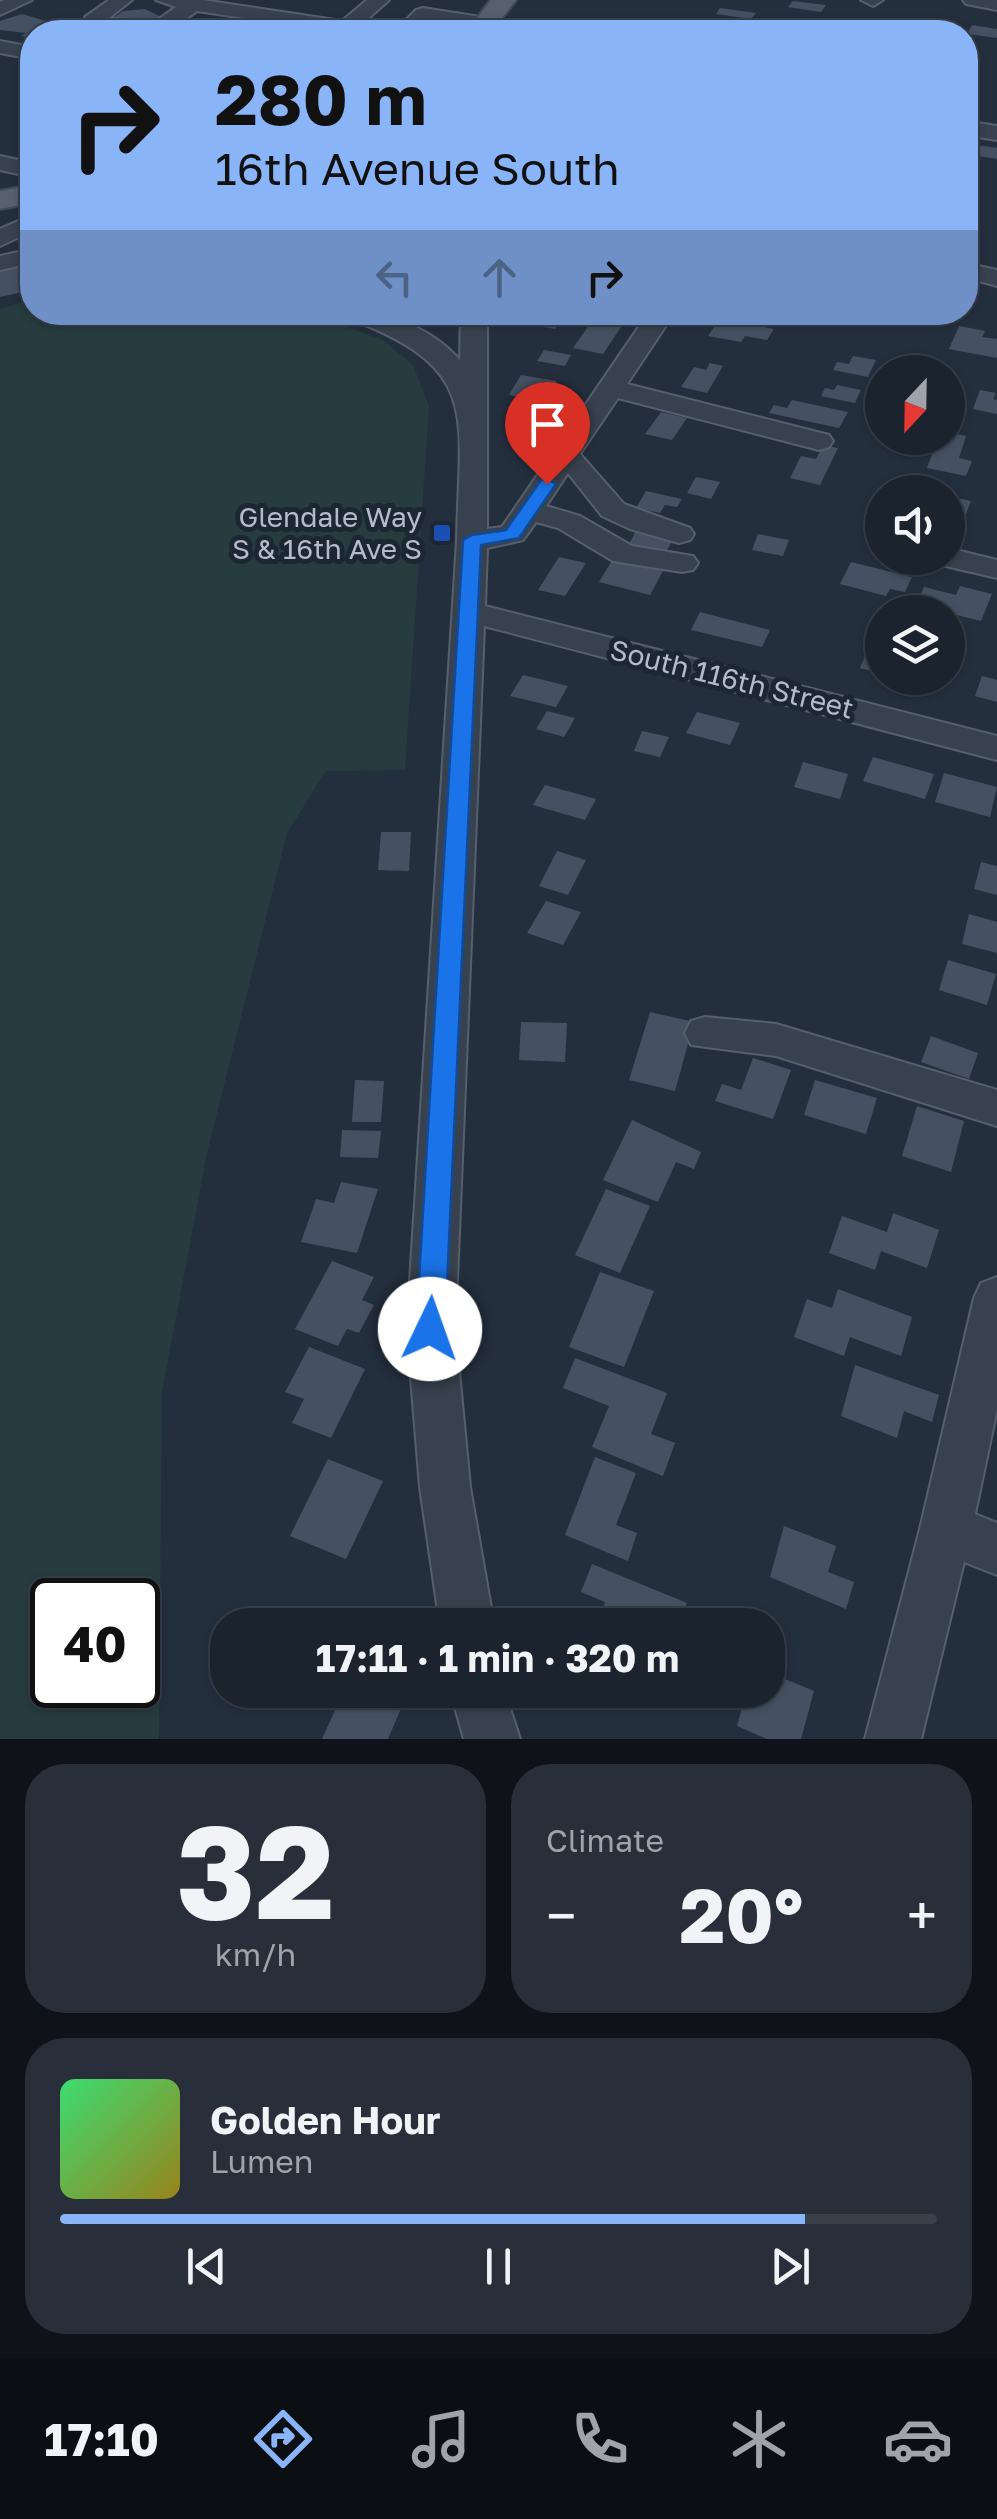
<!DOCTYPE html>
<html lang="en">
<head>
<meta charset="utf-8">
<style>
  :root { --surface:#1b232e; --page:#282f3a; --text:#f1f3f6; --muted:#a0a4aa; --line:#39404a; --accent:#8ab4f8 }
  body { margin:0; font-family:"Golos Text",sans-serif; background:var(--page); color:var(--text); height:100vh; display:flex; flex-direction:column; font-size:38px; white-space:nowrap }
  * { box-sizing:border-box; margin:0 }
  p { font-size:32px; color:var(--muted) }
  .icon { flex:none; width:55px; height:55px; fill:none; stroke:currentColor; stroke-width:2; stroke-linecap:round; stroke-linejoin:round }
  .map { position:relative; height:1739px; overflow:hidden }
  .side { display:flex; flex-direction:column; gap:25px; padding:25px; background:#0f1319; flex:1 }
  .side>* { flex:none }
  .hud { position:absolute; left:20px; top:20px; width:958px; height:305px; border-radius:40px; box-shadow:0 2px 8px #0004,0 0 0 2px var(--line); background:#8ab4f8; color:#111; overflow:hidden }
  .needle { width:65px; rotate:202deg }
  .fabs { position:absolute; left:865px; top:355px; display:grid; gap:20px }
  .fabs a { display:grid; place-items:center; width:100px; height:100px; border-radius:50%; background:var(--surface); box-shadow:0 2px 8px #0004,0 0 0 2px var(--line); font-size:50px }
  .speed { position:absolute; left:30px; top:1578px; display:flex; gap:20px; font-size:50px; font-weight:700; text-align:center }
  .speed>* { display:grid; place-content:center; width:130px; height:130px; border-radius:50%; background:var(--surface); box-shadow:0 2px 8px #0004,0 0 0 2px var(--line); line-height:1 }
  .speed .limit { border:5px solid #111; border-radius:15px; background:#fff; color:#111 }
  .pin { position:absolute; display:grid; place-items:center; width:85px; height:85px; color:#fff; margin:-102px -42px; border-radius:50% 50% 50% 0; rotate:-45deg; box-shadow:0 0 10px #0007 }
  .pin .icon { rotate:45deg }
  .me { position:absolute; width:110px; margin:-55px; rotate:3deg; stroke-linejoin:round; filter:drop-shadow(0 0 8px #0008) }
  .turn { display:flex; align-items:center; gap:35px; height:210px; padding:0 30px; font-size:45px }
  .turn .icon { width:130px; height:130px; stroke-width:2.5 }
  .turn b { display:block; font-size:70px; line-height:85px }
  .lanes { display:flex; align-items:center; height:95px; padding:0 30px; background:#0003; justify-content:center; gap:50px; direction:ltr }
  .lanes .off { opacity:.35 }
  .big { font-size:75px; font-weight:700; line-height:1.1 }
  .side .card { flex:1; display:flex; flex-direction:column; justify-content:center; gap:15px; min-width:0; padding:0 35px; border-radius:40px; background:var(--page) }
  .side .dial { align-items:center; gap:0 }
  .dial b { font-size:130px; line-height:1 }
  .song { display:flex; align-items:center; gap:30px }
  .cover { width:120px; height:120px; border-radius:15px; background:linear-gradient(135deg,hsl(140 70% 55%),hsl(50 70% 35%)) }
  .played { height:10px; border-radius:5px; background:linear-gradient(90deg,var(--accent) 85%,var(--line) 85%) }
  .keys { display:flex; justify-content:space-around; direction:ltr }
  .heat { display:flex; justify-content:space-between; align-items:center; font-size:55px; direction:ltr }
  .side .tiles { flex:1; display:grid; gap:25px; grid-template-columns:1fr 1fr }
  .card:last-child { grid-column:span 2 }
  .trip { position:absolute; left:210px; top:1608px; width:575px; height:100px; border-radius:40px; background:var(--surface); box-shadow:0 2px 8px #0004,0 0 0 2px var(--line); font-weight:700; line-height:100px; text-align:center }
  .tab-bar { display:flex; height:160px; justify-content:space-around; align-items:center; background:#0b0e12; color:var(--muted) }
  .tab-bar .icon { width:70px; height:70px }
  .tab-bar .selected { color:var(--accent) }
  .tab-bar b { font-size:45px; color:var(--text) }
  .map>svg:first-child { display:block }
  .green { fill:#263c3f; fill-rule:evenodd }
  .building { fill:#455162 }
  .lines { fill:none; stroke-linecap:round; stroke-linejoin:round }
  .minor-casing { stroke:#565f6c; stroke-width:4 }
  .major-casing { stroke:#414a57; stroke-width:4 }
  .minor { fill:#38414e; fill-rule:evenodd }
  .major { fill:#56606e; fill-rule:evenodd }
  .route { fill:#1a73e8; stroke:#114b97; stroke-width:2.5 }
  .transit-dot { fill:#1a4fb4; stroke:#1d2633; stroke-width:4 }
  .labels { text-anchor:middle; stroke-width:10; stroke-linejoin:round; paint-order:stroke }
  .poi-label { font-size:28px; fill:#b4bcc9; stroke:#1d2633; text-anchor:end }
  .street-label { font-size:28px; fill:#b4bcc9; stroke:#1d2633 }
</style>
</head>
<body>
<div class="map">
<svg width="997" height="1739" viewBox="0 0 997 1739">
  <rect width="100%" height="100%" fill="#242f3e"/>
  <!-- green -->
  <path class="green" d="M 32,299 L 32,312 L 309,313 L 383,340 L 413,365 L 429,406 L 405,770 L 326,771 L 287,833 L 207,1153 L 162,1392 L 159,1739 L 0,1739 L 0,309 ZM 52,1600 L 138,1600 L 138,1685 L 52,1685 Z"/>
  <!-- building -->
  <path class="building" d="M 793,1 L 826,5 L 821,12 L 788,7 Z
    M 720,8 L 756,13 L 751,19 L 716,14 Z
    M 145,9 L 161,17 L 148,26 L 110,20 L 123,11 Z
    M 22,14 L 46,21 L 40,25 L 61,24 L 85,32 L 32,32 L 32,38 L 21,36 L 26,33 L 0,30 L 0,21 Z
    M 200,18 L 224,20 L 226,22 L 209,32 L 182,32 Z
    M 972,25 L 997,29 L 997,38 L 967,34 Z
    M 970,144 L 997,148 L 997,159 L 965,154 Z
    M 18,264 L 20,268 L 32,265 L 32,290 L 0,297 L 0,268 Z
    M 535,312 L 551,312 L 565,315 L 555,329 L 527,324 Z
    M 878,312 L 906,312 L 900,325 L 874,320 Z
    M 594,318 L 623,324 L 603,354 L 573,348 Z
    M 726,319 L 774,329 L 767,340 L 745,336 L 741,342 L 708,336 L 716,324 L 722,325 Z
    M 959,326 L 985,331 L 982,337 L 997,339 L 997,358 L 949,349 Z
    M 544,350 L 571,355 L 565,366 L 537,361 Z
    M 853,356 L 876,360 L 868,377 L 833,370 L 837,362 L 849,364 Z
    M 710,363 L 723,366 L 707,393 L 681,387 L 694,367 L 706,370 Z
    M 521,375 L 557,381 L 545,402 L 509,395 Z
    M 837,385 L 861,390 L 855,403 L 821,396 L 825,388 L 834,390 Z
    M 980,390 L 996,393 L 993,399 L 997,400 L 997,414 L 973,409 Z
    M 792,400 L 848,412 L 839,428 L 769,413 L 774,405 L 787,408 Z
    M 661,412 L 687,418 L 672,440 L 645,434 Z
    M 524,413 L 542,416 L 531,437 L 513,434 Z
    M 948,432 L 966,436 L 959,458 L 972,461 L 966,476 L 927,468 L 938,438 L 948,438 Z
    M 823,445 L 838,448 L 820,485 L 790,478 L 801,456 L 816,459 Z
    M 696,477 L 720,482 L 711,499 L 687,493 Z
    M 646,491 L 682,499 L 677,507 L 665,505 L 660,513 L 636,508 Z
    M 948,496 L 971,501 L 956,540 L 948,538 Z
    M 637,529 L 674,537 L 664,556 L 627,548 Z
    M 758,534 L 789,540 L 783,556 L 752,550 Z
    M 559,557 L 586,563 L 565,596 L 538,590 Z
    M 613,559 L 663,571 L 650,595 L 599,582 Z
    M 851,562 L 912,577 L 905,592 L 890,589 L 886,596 L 840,584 Z
    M 960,586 L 992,594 L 981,621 L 916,605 L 924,587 L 956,595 Z
    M 700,612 L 770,630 L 762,647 L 691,630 Z
    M 869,646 L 882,649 L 882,674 L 860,668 Z
    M 523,675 L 568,686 L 556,707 L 510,696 Z
    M 982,676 L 997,680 L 997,702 L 975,696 Z
    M 547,711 L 575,718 L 564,737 L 536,729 Z
    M 697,712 L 740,723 L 730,745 L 686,733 Z
    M 642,731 L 669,737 L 660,757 L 634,751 Z
    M 873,757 L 934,774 L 925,799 L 863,781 Z
    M 803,762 L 848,774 L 840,799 L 794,787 Z
    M 944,773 L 997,787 L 990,817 L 935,802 Z
    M 545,785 L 596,799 L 585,820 L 533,805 Z
    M 381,832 L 411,832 L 409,871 L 378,870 Z
    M 557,851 L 586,860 L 568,895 L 539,886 Z
    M 981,862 L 997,866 L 997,895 L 974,889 Z
    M 546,901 L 581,912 L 563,945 L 527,933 Z
    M 969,914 L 997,922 L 997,953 L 962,944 Z
    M 948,960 L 996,974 L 987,1005 L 939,990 Z
    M 650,1012 L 694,1022 L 675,1091 L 629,1080 Z
    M 521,1022 L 567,1023 L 565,1062 L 519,1060 Z
    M 931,1036 L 978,1053 L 969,1079 L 921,1062 Z
    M 753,1058 L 791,1070 L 773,1119 L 715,1101 L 722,1084 L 741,1090 Z
    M 355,1080 L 384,1081 L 381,1122 L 352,1122 Z
    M 815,1080 L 877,1098 L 866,1134 L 804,1115 Z
    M 917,1106 L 964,1121 L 951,1172 L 902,1156 Z
    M 632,1120 L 701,1152 L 694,1169 L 676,1162 L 658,1202 L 603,1180 Z
    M 342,1130 L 381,1131 L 378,1158 L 340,1157 Z
    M 341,1182 L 378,1189 L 357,1253 L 301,1242 L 316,1199 L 334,1203 Z
    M 606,1189 L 650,1206 L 620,1273 L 575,1255 Z
    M 893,1213 L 939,1230 L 927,1268 L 881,1251 L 875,1270 L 829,1253 L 842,1216 L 887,1232 Z
    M 332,1261 L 374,1277 L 362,1300 L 374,1305 L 359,1333 L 347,1329 L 338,1346 L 295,1329 Z
    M 600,1272 L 654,1291 L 624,1367 L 569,1347 Z
    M 838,1289 L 912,1317 L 901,1356 L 850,1337 L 844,1356 L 794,1337 L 807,1299 L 832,1308 Z
    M 309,1347 L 365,1369 L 331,1438 L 292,1423 L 304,1399 L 285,1392 Z
    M 575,1358 L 667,1393 L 651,1434 L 675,1443 L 663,1476 L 592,1447 L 609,1406 L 563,1388 Z
    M 855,1365 L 939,1395 L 932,1422 L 904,1411 L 897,1438 L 841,1416 Z
    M 595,1457 L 636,1473 L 616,1525 L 637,1533 L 628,1561 L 565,1535 Z
    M 328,1459 L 383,1481 L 346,1559 L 290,1536 Z
    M 784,1526 L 836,1546 L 828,1572 L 854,1582 L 846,1609 L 770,1577 Z
    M 592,1564 L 687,1603 L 680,1625 L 597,1625 L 605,1602 L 581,1592 Z
    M 768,1672 L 814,1691 L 801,1739 L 767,1739 L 737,1726 L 747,1690 L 768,1690 Z
    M 344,1690 L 367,1690 L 402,1706 L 388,1739 L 322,1739 Z"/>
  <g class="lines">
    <defs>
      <path id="minor" d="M 5,0 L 32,0 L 0,15 L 0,2 Z
        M 109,0 L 132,0 L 109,18 L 152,24 L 176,7 L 156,0 L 203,0 L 342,21 L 367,0 L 389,0 L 362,24 L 379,28 L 382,32 L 337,32 L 197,11 L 167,32 L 124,32 L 85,25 L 85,17 Z
        M 861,0 L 883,0 L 873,6 Z
        M 963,0 L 997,0 L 997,10 L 966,4 Z
        M 423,8 L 487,18 L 497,24 L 487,30 L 427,21 L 415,32 L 394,32 L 416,10 Z
        M 854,22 L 900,26 L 910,32 L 847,32 L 844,28 Z
        M 0,41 L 32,47 L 32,59 L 0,53 Z
        M 965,121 L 997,126 L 997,140 L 965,135 Z
        M 0,156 L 32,163 L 32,177 L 0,170 Z
        M 32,215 L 32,231 L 0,246 L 0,229 Z
        M 32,249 L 32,263 L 0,270 L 0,256 Z
        M 965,263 L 997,270 L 997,286 L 965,277 Z
        M 341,312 C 387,312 428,325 460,360 L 461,312 L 487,312 L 487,529 L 502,527 L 649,312 L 675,312 L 627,384 L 829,435 L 833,441 L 829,447 L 819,450 L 618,398 L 580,454 L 624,504 L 690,528 L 694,534 L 690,540 L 679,543 L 630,529 L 602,516 L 568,473 L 546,506 L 580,516 L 632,546 L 693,556 L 698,563 L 693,570 L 682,572 L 613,561 L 558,528 L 536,522 L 523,540 L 487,548 L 485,606 L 997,736 L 997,760 L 484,626 L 455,1329 L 470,1487 L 494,1625 L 440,1625 L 420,1487 L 407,1329 L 457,541 C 459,413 483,368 345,317 Z
        M 948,548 L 997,560 L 997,578 L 937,564 L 933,558 L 948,558 Z
        M 705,1017 L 776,1024 L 997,1090 L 997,1126 L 776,1056 L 691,1045 L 685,1033 L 691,1021 Z
        M 997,1277 L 997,1409 L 975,1514 L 997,1523 L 997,1575 L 964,1562 L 921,1739 L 865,1739 L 920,1529 L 974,1298 L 981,1283 Z
        M 450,1690 L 504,1690 L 520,1739 L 464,1739 Z"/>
      <path id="major" d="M 491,0 L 516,0 L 491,32 L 466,32 Z
        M 32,185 L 32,203 L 0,209 L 0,191 Z"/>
    </defs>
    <!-- minor casing -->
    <use href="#minor" class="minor-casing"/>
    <!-- major casing -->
    <use href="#major" class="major-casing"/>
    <!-- minor -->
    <use href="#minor" class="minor"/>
    <!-- major -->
    <use href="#major" class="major"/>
  </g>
  <!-- route -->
  <path class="route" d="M 547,478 L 556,484 L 519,538 L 481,545 L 445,1329 L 441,1338 L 430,1342 L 420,1338 L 416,1329 L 463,540 L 472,535 L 506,530 L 541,480 Z"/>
  <!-- markers -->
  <rect class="transit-dot" x="432" y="523" width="20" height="20" rx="5"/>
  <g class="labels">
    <!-- poi labels -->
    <g class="poi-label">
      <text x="422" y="527">Glendale Way<tspan x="422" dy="32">S &amp; 16th Ave S</tspan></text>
    </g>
    <!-- street labels -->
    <g class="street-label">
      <text transform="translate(732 679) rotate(14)" y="10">South 116th Street</text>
    </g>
  </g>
</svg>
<div class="fabs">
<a><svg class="needle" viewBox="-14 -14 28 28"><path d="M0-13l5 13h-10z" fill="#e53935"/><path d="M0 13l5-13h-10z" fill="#a0a4aa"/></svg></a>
<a><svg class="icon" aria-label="sound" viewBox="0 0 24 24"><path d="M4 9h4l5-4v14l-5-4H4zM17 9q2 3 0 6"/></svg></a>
<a><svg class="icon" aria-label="layers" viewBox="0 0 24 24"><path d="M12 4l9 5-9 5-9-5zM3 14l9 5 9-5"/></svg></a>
</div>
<div class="speed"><div class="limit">40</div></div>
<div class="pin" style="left:547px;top:484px;background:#d93025"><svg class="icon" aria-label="arrive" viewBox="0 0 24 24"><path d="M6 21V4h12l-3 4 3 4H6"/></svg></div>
<svg class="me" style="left:430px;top:1329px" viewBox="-20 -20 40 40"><circle r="19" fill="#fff"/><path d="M0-13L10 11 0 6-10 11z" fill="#1a73e8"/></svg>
<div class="trip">17:11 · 1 min · 320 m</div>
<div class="hud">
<div class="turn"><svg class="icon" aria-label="right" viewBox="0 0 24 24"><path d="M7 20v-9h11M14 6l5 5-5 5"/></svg><div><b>280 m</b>16th Avenue South</div></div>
<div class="lanes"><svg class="icon off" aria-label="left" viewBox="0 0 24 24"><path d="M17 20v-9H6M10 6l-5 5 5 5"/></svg><svg class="icon off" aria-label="ahead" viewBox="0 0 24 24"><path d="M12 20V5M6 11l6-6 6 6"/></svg><svg class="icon" aria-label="right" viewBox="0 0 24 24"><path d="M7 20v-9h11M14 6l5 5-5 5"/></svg></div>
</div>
</div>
<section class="side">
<div class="tiles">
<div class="card dial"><b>32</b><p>km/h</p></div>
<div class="card"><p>Climate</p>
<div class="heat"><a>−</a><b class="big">20°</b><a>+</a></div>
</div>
<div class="card">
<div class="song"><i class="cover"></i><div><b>Golden Hour</b><p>Lumen</p></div></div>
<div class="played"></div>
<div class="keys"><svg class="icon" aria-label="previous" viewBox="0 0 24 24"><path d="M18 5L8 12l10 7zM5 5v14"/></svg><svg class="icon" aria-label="pause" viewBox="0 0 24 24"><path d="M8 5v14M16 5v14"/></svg><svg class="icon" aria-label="next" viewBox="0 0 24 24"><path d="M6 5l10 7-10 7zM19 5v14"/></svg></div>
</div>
</div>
</section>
<nav class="tab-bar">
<b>17:10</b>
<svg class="icon selected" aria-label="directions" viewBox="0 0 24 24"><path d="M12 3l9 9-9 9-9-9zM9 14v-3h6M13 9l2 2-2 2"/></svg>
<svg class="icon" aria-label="music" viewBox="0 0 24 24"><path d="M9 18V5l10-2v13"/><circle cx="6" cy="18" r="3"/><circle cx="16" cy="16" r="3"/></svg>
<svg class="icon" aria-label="phone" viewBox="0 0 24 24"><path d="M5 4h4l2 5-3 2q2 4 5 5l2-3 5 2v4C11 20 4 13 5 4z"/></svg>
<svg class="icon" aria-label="climate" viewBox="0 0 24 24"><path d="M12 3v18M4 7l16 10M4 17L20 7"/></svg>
<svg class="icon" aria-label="car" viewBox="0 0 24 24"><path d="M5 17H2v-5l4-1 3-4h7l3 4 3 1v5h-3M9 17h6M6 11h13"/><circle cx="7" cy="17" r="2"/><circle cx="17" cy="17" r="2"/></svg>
</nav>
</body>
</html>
